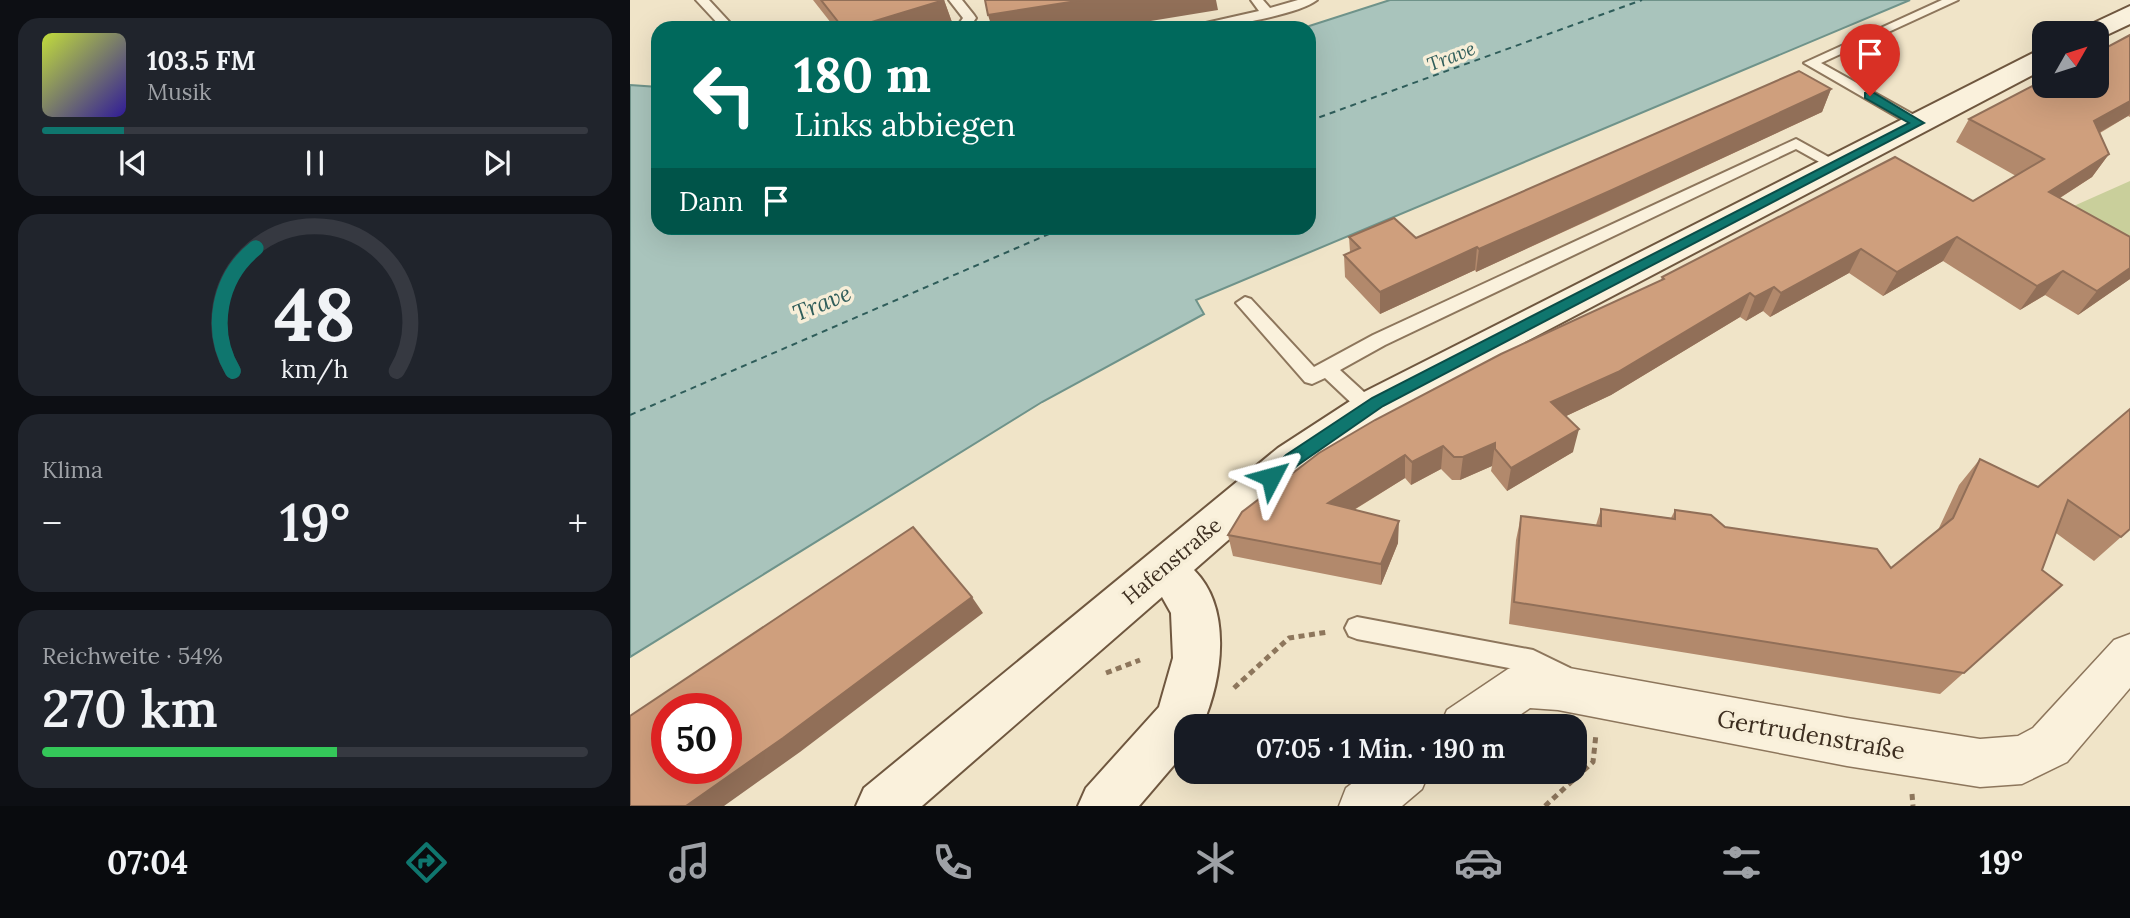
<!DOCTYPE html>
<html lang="de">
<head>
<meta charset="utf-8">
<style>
  :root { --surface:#171b24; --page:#20242c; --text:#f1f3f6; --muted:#9ea1a6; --line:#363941; --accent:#0f766e }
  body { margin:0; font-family:Lora,serif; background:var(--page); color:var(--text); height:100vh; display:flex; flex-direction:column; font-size:26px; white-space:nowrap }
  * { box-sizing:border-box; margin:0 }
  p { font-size:23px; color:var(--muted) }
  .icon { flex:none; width:38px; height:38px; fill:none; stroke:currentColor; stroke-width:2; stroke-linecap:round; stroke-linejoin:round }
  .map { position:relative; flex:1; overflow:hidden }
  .panel { display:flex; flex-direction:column; gap:18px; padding:18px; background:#0d0f14; width:630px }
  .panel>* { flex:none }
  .guide { position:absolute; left:21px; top:21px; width:665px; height:214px; border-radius:21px; box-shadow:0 7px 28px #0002; background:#00695c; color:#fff; overflow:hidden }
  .needle { width:46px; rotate:51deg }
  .tools { position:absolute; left:1402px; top:21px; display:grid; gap:14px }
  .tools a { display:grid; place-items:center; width:77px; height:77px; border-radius:14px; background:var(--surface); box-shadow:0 7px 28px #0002; font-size:35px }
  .speed { position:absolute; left:21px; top:693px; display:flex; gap:14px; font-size:35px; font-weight:700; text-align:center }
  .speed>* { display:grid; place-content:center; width:91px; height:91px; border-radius:50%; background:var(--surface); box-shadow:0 7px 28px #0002; line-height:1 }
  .speed .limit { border:10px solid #d22; background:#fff; color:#111 }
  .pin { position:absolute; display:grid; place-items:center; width:60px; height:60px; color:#fff; margin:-72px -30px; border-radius:50% 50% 50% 0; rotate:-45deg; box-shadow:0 0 7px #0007 }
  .pin .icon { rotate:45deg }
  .me { position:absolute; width:77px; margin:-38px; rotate:51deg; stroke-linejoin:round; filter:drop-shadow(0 0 5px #0008) }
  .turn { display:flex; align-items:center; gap:24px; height:147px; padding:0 28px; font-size:32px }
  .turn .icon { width:91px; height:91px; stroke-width:2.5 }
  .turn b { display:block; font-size:49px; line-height:60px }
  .then { display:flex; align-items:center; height:66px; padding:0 28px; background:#0003; gap:14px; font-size:26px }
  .big { font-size:52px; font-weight:600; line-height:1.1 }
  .panel .widget { flex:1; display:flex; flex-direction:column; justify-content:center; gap:10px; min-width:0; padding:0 24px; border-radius:21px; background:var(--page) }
  .panel .dial { align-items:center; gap:0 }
  .dial svg { height:182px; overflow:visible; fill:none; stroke:var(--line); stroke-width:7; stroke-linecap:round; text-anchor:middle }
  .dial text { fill:var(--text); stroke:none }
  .song { display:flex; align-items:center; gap:21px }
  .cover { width:84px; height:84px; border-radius:10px; background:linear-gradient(135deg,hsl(70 70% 55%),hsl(250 70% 35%)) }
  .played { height:7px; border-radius:4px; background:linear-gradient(90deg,var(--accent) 15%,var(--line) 15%) }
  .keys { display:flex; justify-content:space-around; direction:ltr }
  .heat { display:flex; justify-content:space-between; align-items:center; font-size:38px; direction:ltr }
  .charge { height:10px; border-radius:5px; background:linear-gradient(90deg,#34c759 54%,var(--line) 0) }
  .trip { position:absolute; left:544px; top:714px; width:413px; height:70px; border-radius:21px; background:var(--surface); box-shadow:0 7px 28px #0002; font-weight:600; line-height:70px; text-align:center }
  .tab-bar { display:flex; height:112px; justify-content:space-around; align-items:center; background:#090b0e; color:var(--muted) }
  .tab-bar .icon { width:49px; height:49px }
  .tab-bar .on { color:var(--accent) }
  .tab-bar b { font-size:32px; color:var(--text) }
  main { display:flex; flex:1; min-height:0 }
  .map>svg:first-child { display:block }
  .green { fill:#c9cf9b }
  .water { fill:#a9c4bc; stroke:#6f938a; stroke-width:2 }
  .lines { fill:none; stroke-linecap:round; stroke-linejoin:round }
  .ferry { stroke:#2f5d5a; stroke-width:2; stroke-dasharray:6 5; stroke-linecap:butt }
  .lane-casing { stroke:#8d765c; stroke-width:4 }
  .street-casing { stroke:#8d765c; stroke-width:3 }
  .secondary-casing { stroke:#6f573f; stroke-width:4 }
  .path { stroke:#8d765c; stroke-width:5; stroke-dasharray:6 4.5; stroke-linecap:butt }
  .lane { fill:#faf1dc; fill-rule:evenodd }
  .street { fill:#faf1dc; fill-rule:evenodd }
  .secondary { fill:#faf1dc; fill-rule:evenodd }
  .wall { fill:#b2896c }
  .shaded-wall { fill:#916f58 }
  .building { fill:#cf9f7d; stroke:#916f58; stroke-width:2; fill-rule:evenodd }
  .route { fill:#0f766e; stroke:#0a4d48; stroke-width:2 }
  .labels { text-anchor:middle; stroke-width:7; stroke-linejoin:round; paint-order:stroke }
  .far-water-label { font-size:19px; font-style:italic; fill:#2f5d5a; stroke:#f7eed8 }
  .street-label { font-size:21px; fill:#3d2e20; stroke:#f7eed8 }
  .water-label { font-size:23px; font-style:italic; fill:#2f5d5a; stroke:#f7eed8 }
  .near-street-label { font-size:24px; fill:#3d2e20; stroke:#f7eed8 }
</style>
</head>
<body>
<main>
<section class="panel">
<div class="widget">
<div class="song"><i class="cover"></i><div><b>103.5 FM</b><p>Musik</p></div></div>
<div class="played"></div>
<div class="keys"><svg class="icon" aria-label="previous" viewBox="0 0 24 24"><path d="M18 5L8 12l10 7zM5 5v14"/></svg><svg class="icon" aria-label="pause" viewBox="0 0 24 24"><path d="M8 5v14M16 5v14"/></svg><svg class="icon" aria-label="next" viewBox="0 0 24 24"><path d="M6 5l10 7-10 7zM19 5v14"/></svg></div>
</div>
<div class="widget dial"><svg viewBox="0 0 100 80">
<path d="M14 69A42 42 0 1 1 86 69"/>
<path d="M14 69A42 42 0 0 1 24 15" stroke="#0f766e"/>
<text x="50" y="56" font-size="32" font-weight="700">48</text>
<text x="50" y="72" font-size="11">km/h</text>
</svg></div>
<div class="widget"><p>Klima</p>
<div class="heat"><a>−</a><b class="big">19°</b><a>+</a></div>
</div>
<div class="widget"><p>Reichweite · 54%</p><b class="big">270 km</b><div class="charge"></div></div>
</section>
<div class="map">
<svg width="1500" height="806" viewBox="0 0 1500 806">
  <rect width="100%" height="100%" fill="#f0e4c8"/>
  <!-- green -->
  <path class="green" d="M 1500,181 L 1500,267 L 1428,213 Z"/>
  <!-- water -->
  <path class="water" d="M 760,0 L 1280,0 L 566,300 L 574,314 L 412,402 L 0,657 L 0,85 L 28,87 L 28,228 L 679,228 L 679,28 L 673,28 Z"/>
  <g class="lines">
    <!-- ferry -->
    <path class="ferry" d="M 679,121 L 1012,0
      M 0,415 L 433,228"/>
    <defs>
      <path id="lane" d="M 66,0 L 79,0 L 105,28 L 92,28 Z
        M 319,0 L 332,0 L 344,15 L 346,18 L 339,28 L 326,28 L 333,18 Z
        M 621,0 L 633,0 L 640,8 L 668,0 L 687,0 C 668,15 591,28 566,28 L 567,25 L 629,11 Z
        M 1312,0 L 1328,0 L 1191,63 L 1293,120 L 1295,123 L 1293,126 L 1283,126 L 1174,63 Z
        M 1166,139 L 1213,165 L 1205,170 L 1200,168 L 1166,149 L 755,345 L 710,370 L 746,403 L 749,408 L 746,413 L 739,415 L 732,413 L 695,378 L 682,384 L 675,382 L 606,303 L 615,297 L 621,299 L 684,367 L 743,335 Z
        M 727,617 L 903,650 L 940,668 L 944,676 L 940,684 L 932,687 L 900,672 L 727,639 L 719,636 L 715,628 L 719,620 Z"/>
      <path id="street" d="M 1500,634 L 1500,688 L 1437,762 L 1392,784 L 1350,787 L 1217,766 L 928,710 L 900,708 L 874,726 L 810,726 L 817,710 L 878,669 L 894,663 L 928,666 L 1217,718 L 1350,739 L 1388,736 L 1403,728 L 1484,640 Z
        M 737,772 L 799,772 L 792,789 L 772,806 L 709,806 L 716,788 Z"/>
      <path id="secondary" d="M 1500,6 L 1500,24 L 1466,40 L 1466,33 L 1449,33 L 1453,28 Z
        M 1414,50 L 1414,69 L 762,412 L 676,472 L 564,570 C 603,609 592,680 572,726 L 556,726 L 556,751 L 509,806 L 448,806 L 456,788 L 529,707 L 543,658 L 541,613 L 532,597 L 292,806 L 226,806 L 234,788 L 648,448 L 734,392 L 1405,52 Z"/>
    </defs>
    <!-- lane casing -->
    <use href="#lane" class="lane-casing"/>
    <!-- street casing -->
    <use href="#street" class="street-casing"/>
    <!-- secondary casing -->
    <use href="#secondary" class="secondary-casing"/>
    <!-- path -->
    <path class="path" d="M 476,673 L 510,660
      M 604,688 L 659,638 L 698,632
      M 1282,794 L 1283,806
      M 915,806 L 963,762 L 966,734"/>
    <!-- lane -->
    <use href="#lane" class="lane"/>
    <!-- street -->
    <use href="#street" class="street"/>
    <!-- secondary -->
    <use href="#secondary" class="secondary"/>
  </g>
  <!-- wall -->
  <path class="wall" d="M 183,0 L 314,0 L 323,25 L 314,28 L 205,28 Z
    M 1500,35 L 1500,117 L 1498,116 L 1470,133 L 1479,154 L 1462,177 L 1430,198 L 1500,279 L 1448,315 L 1415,295 L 1390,310 L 1313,261 L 1253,296 L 1219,273 L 1140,317 L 1133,311 L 1116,321 L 1110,317 L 981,395 L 936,416 L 943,452 L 877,491 L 861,471 L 862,466 L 830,480 L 822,480 L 811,469 L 781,485 L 775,478 L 724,510 L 768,543 L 751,585 L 603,556 L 598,535 L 1031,280 L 1032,277 L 1343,201 L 1386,176 L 1326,142 L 1339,119 Z
    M 1201,89 L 1192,112 L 977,212 L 846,272 L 845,270 L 750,314 L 715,277 L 714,255 L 720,252 L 719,237 L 786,238 Z
    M 1500,409 L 1500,529 L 1464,561 L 1426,533 L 1412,570 L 1432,585 L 1310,694 L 879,624 L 886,540 L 891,516 L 966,525 L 971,509 L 1041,518 L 1045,510 L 1095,527 L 1261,568 L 1308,530 L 1329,485 L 1350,459 L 1408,487 Z"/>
  <!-- shaded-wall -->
  <path class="shaded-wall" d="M 314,0 L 323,25 L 314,28 L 222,28 Z
    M 453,0 L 586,0 L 588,10 L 478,28 L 362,28 L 358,15 Z
    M 1201,89 L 1192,112 L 846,272 L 849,249 Z
    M 1500,101 L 1500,114 L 1498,116 L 1449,144 L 1464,121 Z
    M 1479,154 L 1462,177 L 1403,215 L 1419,192 Z
    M 1327,237 L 1313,261 L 1253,296 L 1267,272 Z
    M 847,247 L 845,270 L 750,314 L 750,292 Z
    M 1231,249 L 1219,273 L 1140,317 L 1151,293 Z
    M 1500,268 L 1500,279 L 1448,315 L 1467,291 Z
    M 1433,271 L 1415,295 L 1390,310 L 1407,286 Z
    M 1144,287 L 1133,311 L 1116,321 L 1125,297 Z
    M 1120,293 L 1110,317 L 981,395 L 917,425 L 921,402 Z
    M 949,429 L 943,452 L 877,491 L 881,468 Z
    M 865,443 L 862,466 L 830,480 L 833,457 Z
    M 813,446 L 811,469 L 781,485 L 782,462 Z
    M 775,455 L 775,478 L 699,525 L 698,503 Z
    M 769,521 L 768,543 L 751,585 L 751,564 Z
    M 342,597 L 353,613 L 170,752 L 94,806 L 56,806 Z"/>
  <!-- building -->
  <path class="building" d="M 191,0 L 314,0 L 222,28 L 213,28 Z
    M 355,0 L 453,0 L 358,15 Z
    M 1500,35 L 1500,101 L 1464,121 L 1479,154 L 1419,192 L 1500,237 L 1500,268 L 1467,291 L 1433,271 L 1407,286 L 1327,237 L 1267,272 L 1231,249 L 1151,293 L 1144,287 L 1125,297 L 1120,293 L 988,372 L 921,402 L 949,429 L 881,468 L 865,449 L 865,443 L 833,457 L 824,457 L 813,446 L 782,462 L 775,455 L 698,503 L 769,521 L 751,564 L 598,535 L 612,512 L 689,453 L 745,420 L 871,354 L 1034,279 L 1032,277 L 1265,157 L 1343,201 L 1414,159 L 1339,119 L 1414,80 L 1414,86 L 1466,86 L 1466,53 Z
    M 1169,71 L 1201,89 L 982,190 L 849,249 L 847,247 L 750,292 L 714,255 L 730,248 L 719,237 L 764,218 L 786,238 Z
    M 1500,409 L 1500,529 L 1491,537 L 1438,500 L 1412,570 L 1432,585 L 1334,673 L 884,602 L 891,516 L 971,526 L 971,509 L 1045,519 L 1045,510 L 1081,515 L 1095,527 L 1247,549 L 1261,568 L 1323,518 L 1350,459 L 1408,487 Z
    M 283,527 L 342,597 L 153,738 L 56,806 L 0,806 L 0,716 ZM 37,709 L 96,709 L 96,768 L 37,768 Z"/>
  <!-- route -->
  <path class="route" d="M 1235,93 L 1244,93 L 1294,123 L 753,406 L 668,465 L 647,482 L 635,482 L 633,477 L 656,455 L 742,398 L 1279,123 L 1235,98 Z"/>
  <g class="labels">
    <!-- far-water labels -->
    <g class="far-water-label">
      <text transform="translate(821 56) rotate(-21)" y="7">Trave</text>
    </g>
    <!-- street labels -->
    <g class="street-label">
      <text transform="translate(542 561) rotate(-40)" y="7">Hafenstraße</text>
    </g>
    <!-- water labels -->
    <g class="water-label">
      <text transform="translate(192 303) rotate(-22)" y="8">Trave</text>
    </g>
    <!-- near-street labels -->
    <g class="near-street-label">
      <text transform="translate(1181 735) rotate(10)" y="8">Gertrudenstraße</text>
    </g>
  </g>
</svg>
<div class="tools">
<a><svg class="needle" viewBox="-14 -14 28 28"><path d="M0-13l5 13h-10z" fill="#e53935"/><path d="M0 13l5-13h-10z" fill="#9ea1a6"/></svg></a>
</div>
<div class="speed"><div class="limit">50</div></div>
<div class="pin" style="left:1240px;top:96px;background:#d93025"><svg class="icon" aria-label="arrive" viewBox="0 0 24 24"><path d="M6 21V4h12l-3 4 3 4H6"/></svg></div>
<svg class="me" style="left:641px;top:477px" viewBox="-20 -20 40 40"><path d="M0-17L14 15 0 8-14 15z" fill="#0f766e" stroke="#fff" stroke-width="4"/></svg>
<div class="trip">07:05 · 1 Min. · 190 m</div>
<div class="guide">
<div class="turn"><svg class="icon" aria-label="left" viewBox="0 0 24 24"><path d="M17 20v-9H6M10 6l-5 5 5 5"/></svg><div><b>180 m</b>Links abbiegen</div></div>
<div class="then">Dann<svg class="icon" aria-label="arrive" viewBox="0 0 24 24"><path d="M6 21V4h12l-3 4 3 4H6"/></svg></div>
</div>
</div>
</main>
<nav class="tab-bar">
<b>07:04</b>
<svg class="icon on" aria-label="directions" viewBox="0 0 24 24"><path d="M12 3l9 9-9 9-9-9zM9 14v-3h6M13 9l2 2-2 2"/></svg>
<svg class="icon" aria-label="music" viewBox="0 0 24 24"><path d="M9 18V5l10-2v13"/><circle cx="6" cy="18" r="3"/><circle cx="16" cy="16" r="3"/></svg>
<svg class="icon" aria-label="phone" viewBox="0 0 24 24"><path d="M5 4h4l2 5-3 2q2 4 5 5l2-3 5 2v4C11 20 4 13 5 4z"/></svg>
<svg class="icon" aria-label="climate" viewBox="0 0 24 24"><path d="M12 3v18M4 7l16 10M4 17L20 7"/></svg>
<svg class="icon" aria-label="car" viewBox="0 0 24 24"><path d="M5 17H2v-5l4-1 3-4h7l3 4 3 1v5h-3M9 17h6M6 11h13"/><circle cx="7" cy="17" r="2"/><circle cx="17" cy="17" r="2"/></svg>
<svg class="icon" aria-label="filters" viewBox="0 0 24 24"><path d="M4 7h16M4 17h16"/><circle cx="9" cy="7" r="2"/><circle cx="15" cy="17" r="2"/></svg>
<b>19°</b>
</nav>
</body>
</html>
